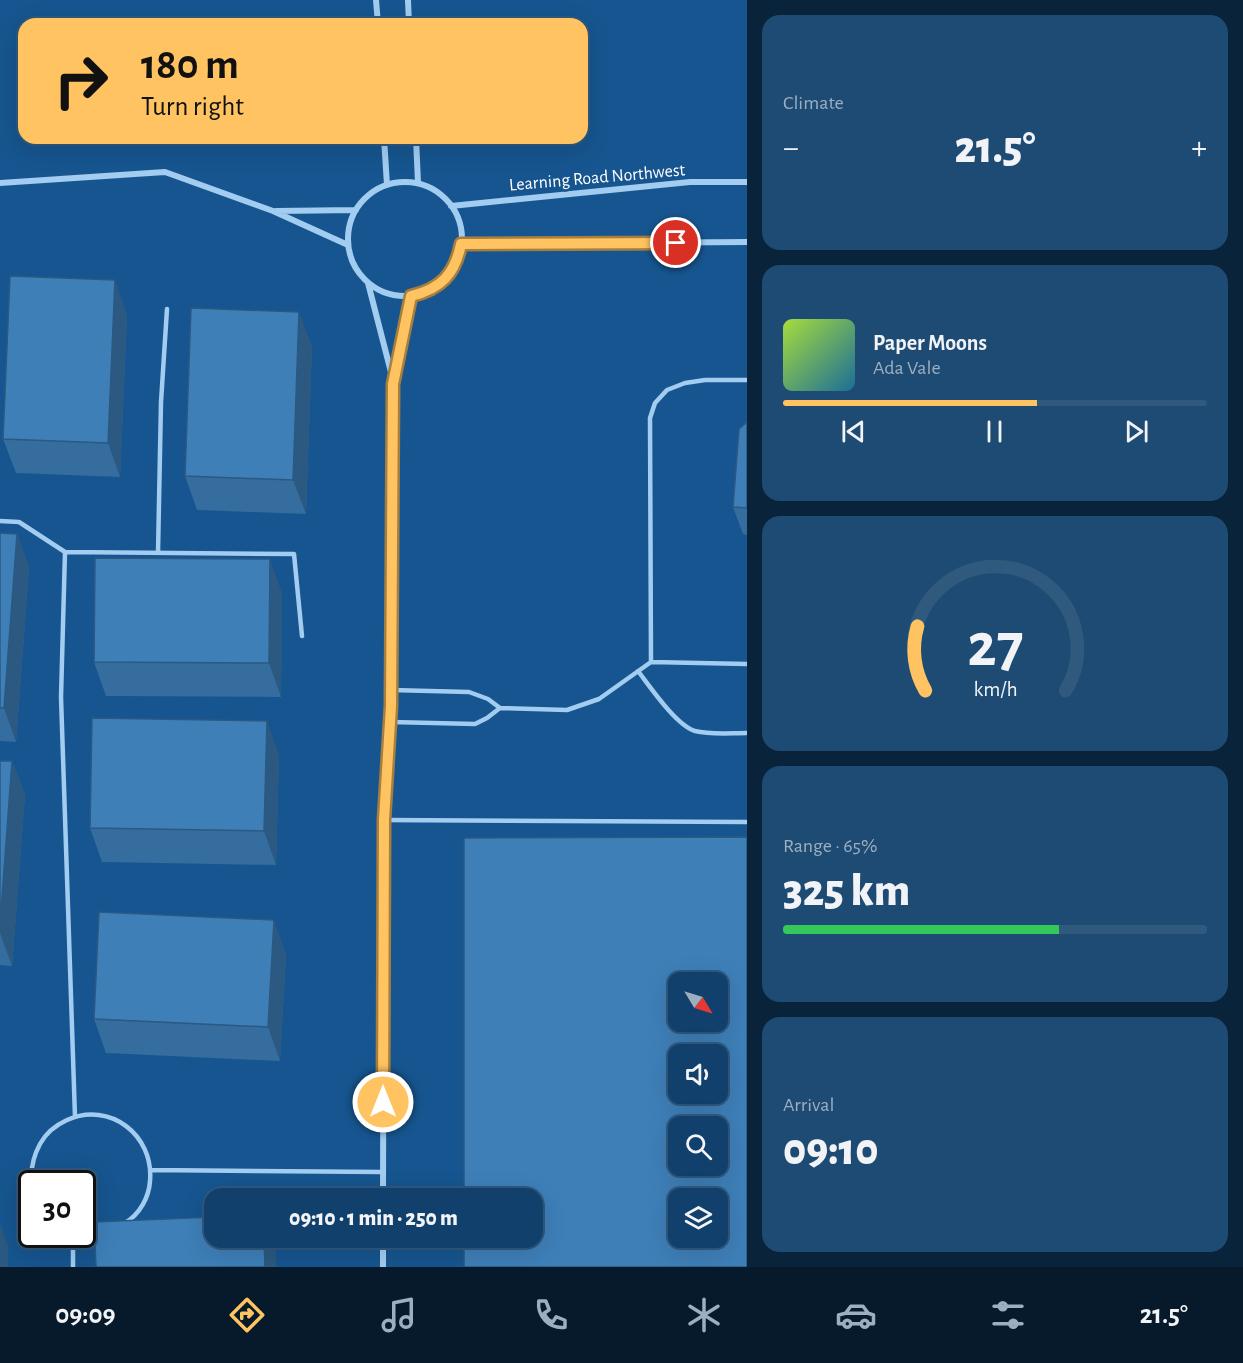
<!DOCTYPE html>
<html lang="en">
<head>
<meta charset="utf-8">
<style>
  :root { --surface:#10406b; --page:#1e4b73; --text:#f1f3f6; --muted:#9cafc1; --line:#30597e; --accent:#ffc461 }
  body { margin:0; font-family:"Alegreya Sans",sans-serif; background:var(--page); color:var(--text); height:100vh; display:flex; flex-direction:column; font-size:22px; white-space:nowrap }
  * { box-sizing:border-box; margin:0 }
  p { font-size:20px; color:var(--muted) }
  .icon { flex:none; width:33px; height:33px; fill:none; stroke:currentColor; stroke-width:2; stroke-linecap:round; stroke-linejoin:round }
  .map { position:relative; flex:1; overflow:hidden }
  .side { display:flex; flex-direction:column; gap:15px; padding:15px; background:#09233b; width:496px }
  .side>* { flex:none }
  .hud { position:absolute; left:18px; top:18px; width:570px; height:126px; border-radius:18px; box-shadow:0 6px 24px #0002,0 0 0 2px var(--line); background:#ffc461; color:#111; overflow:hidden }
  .needle { width:39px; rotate:128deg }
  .buttons { position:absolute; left:668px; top:972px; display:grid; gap:12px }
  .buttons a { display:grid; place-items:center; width:60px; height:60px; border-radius:12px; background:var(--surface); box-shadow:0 6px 24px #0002,0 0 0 2px var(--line); font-size:30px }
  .speed { position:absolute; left:18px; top:1170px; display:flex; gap:12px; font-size:30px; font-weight:700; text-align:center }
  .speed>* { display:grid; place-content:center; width:78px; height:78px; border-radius:50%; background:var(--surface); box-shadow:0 6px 24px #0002,0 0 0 2px var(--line); line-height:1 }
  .speed .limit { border:3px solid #111; border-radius:9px; background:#fff; color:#111 }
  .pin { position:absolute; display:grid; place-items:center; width:51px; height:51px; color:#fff; margin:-26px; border:3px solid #fff; border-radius:50%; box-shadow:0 2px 6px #0007 }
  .me { position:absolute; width:66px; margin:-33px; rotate:0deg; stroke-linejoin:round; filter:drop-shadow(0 0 4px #0008) }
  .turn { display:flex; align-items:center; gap:21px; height:126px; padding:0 24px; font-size:27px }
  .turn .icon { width:78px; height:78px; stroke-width:2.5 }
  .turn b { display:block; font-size:42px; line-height:51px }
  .big { font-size:45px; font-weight:800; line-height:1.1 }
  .side .widget { flex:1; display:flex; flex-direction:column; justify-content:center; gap:9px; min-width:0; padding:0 21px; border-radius:18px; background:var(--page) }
  .side .dial { align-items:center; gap:0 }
  .dial svg { height:156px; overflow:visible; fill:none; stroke:var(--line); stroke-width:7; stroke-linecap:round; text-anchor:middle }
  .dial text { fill:var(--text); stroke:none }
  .song { display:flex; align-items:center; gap:18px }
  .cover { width:72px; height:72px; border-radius:9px; background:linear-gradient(135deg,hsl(80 70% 55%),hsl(200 70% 35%)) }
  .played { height:6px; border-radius:3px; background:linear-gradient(90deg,var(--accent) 60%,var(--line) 60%) }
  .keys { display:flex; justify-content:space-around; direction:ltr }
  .heat { display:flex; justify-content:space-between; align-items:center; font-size:33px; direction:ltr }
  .charge { height:9px; border-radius:4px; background:linear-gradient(90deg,#34c759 65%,var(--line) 0) }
  .trip { position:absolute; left:204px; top:1188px; width:339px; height:60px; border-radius:18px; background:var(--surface); box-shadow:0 6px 24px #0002,0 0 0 2px var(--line); font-weight:800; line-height:60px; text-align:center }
  .tabs { display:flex; height:96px; justify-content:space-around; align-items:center; background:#061a2b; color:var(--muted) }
  .tabs .icon { width:42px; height:42px }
  .tabs .selected { color:var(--accent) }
  .tabs b { font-size:27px; color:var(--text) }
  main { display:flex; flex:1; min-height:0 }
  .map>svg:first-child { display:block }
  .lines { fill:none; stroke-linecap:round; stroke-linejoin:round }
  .lane { stroke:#a2ccf0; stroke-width:4.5 }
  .street { stroke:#a2ccf0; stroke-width:6 }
  .wall { fill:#356d9e }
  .shaded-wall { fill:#2b5981 }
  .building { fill:#3e7fb8; stroke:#2b5981; stroke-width:1.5; fill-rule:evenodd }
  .route-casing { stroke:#a67f3f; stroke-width:15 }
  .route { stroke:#ffc461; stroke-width:10 }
  .labels { text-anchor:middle; stroke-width:5; stroke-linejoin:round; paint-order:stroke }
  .street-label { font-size:18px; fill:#fff; stroke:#16558f }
</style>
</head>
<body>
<main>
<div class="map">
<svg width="747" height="1267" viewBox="0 0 747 1267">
  <rect width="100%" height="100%" fill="#16558f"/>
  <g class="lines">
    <!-- lane -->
    <path class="lane" d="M 0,521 L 19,522 L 65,552 L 61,697 L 75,1117
      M 65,552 L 294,554 L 302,636
      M 158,553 L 161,402 L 167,309
      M 651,662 L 650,418 L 655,403 L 667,390 L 685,383 L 705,380 L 747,380
      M 638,671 C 651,688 676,725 695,731 C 711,735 730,733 747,733
      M 391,690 L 469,692 L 488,699 L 500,708 L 567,710 L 599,699 L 651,662 L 747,664
      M 391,722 L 475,724 L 487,718 L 500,708
      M 384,820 L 747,822
      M 151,1170 L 383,1172
      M 32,1184 C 30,1169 33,1157 40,1144 C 46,1133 56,1125 67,1120 C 110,1101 154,1135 150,1181 C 149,1197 140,1214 125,1223
      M 82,1233 L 93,1235 L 98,1234
      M 73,1267 L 73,1234"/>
    <!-- street -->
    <path class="street" d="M 376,0 L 378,24
      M 408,0 L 409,24
      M 384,138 L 387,185
      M 416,138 L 418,183
      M348 239a57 57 0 1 1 114 0a57 57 0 1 1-114 0Z
      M 0,183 L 165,172 L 273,211 L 348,245
      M 451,206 L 690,182 L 747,182
      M 276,211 L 356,210
      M 461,244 L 747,242
      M 368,283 L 393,380
      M 383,1198 L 384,820 L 391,722 L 391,690 L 393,384 L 411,296
      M 383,1238 L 383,1267"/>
  </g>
  <!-- wall -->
  <path class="wall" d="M 127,314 L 120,477 L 16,473 L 3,439 Z
    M 312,346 L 306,514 L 197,510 L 185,476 Z
    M 747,422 L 747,535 L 743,534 L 733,507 Z
    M 0,533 L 17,534 L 29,568 L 16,742 L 0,741 Z
    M 282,593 L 281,697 L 106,696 L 94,662 Z
    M 279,755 L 276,865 L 102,862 L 90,828 Z
    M 0,761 L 12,761 L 25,795 L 12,966 L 0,965 Z
    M 286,954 L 280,1061 L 106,1053 L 94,1019 Z"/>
  <!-- shaded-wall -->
  <path class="shaded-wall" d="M 115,280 L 127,314 L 120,477 L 108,443 Z
    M 299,312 L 312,346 L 306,514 L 293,480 Z
    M 17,534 L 29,568 L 16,742 L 4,708 Z
    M 270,559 L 282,593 L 281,697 L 269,663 Z
    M 267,721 L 279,755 L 276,865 L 264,831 Z
    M 12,761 L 25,795 L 12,966 L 0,933 L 0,925 Z
    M 274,920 L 286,954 L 280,1061 L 268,1027 Z
    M 0,1224 L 8,1245 L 8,1267 L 0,1267 Z
    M 264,1238 L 271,1238 L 276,1249 L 276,1267 L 265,1267 Z"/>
  <!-- building -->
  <path class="building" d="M 10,276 L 115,280 L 108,443 L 3,439 Z
    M 191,308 L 299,312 L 293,480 L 185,476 Z
    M 747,422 L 747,508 L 733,507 L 739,429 Z
    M 0,533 L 17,534 L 4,708 L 0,708 Z
    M 95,558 L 270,559 L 269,663 L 94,662 Z
    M 92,718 L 267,721 L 264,831 L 90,828 Z
    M 0,761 L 12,761 L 0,925 Z
    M 747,837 L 747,1267 L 464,1267 L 464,1238 L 532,1238 L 532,1198 L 464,1198 L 464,838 ZM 678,982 L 717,982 L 717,1022 L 678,1022 ZM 678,1054 L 717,1054 L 717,1094 L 678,1094 ZM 678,1126 L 717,1126 L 717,1166 L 678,1166 ZM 678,1198 L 717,1198 L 717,1238 L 678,1238 Z
    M 99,912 L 274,920 L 268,1027 L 94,1019 Z
    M 214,1217 L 214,1238 L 264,1238 L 265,1267 L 96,1267 L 94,1222 Z"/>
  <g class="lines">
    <defs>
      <path id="route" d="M 383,1102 L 384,820 L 391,706 L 393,384 L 411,296 C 441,289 455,274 461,244 L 676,243"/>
    </defs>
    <!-- route casing -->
    <use href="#route" class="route-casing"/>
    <!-- route -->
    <use href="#route" class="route"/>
  </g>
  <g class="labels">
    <!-- street labels -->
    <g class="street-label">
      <text transform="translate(597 177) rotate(-5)" y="6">Learning Road Northwest</text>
    </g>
  </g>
</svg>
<div class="buttons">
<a><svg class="needle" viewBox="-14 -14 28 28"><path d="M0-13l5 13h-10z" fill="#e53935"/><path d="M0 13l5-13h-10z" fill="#9cafc1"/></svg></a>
<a><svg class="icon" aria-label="sound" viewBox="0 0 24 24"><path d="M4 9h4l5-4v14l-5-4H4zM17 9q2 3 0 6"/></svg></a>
<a><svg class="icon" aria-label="search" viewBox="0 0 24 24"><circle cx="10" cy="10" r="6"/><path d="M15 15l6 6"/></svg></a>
<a><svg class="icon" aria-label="layers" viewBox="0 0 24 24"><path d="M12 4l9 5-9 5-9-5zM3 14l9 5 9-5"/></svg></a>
</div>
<div class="speed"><div class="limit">30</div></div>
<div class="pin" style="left:676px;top:243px;background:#d93025"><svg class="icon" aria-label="arrive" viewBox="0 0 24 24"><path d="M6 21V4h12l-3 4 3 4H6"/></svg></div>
<svg class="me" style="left:383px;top:1102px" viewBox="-20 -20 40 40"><circle r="17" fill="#ffc461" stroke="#fff" stroke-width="3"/><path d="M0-11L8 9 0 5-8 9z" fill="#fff"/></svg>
<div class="trip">09:10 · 1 min · 250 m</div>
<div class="hud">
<div class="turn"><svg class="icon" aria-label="right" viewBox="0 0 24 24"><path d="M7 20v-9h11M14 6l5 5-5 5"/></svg><div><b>180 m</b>Turn right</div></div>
</div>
</div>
<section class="side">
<div class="widget"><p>Climate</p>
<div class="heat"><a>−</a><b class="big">21.5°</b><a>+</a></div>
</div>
<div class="widget">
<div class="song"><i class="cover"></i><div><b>Paper Moons</b><p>Ada Vale</p></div></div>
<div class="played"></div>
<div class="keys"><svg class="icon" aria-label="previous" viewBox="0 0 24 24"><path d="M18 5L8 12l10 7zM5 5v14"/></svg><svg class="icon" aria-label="pause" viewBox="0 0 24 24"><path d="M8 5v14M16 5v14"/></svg><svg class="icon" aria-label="next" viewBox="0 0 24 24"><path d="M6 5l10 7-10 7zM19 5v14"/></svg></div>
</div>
<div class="widget dial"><svg viewBox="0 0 100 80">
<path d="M14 69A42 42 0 1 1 86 69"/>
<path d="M14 69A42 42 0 0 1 10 36" stroke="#ffc461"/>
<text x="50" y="56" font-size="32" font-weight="700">27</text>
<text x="50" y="72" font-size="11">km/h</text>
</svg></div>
<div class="widget"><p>Range · 65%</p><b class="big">325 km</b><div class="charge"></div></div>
<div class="widget"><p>Arrival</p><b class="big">09:10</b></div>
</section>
</main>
<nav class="tabs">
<b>09:09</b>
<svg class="icon selected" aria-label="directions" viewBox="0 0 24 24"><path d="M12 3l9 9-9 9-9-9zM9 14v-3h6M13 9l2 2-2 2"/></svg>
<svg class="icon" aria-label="music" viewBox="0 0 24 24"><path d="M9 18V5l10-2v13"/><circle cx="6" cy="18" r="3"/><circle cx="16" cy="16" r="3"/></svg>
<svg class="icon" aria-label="phone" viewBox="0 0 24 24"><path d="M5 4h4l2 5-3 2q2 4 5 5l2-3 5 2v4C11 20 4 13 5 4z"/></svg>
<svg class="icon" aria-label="climate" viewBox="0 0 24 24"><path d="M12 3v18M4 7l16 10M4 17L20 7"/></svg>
<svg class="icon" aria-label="car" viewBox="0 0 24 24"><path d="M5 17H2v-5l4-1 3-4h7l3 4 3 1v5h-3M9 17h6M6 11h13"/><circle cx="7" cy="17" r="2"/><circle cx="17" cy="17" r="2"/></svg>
<svg class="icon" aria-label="filters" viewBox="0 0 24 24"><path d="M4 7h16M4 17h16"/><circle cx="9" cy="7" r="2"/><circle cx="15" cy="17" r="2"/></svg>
<b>21.5°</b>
</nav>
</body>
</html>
